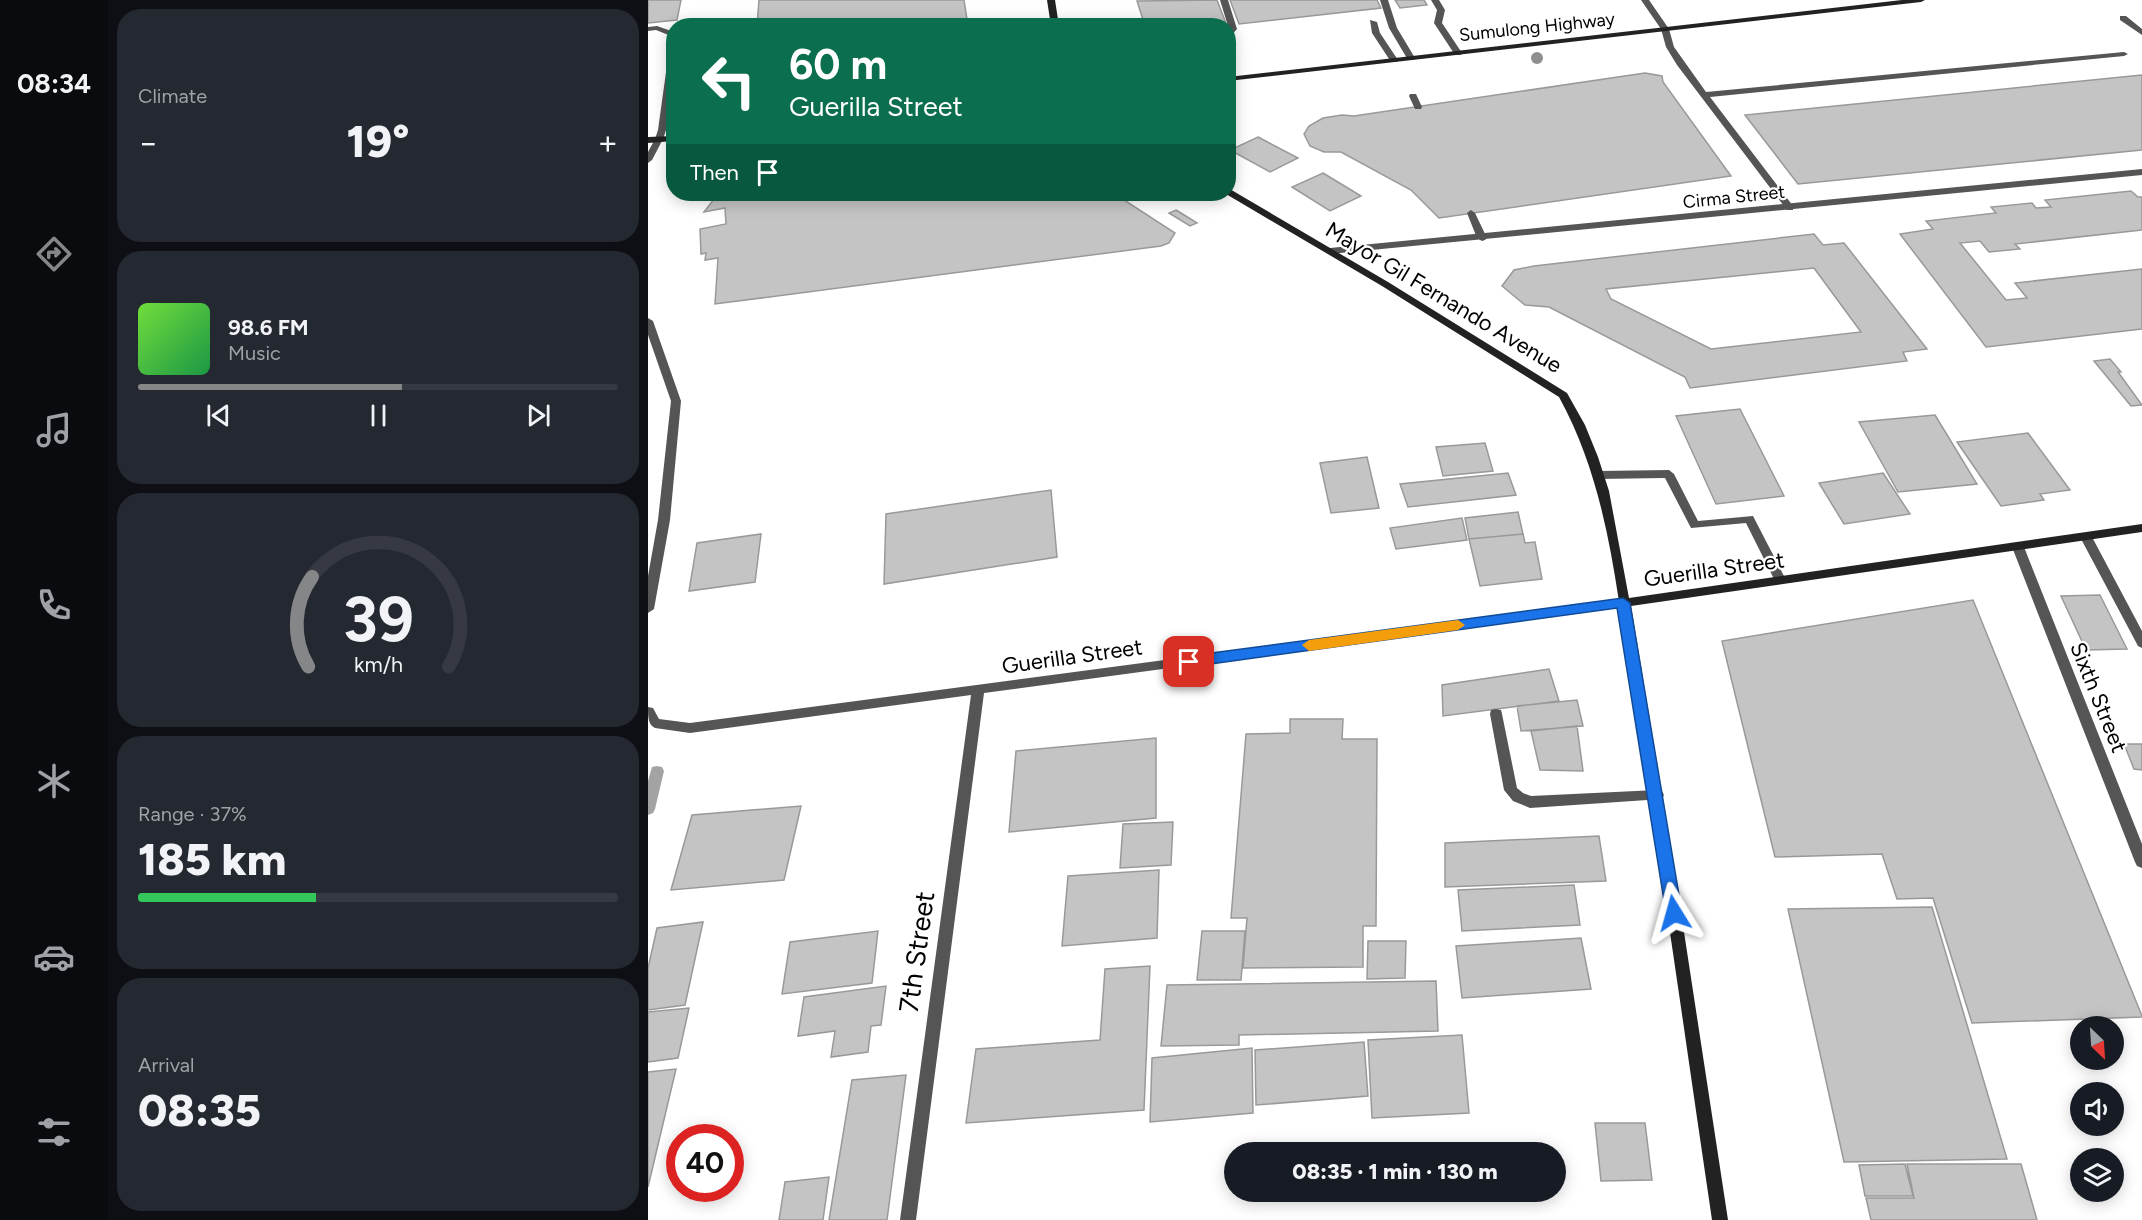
<!DOCTYPE html>
<html lang="en">
<head>
<meta charset="utf-8">
<style>
  :root { --surface:#171b24; --page:#242831; --text:#f1f3f6; --muted:#9ea1a6; --line:#363941; --accent:#858687 }
  body { margin:0; font-family:Figtree,sans-serif; background:var(--page); color:var(--text); height:100vh; display:flex; flex-direction:column; font-size:22px; white-space:nowrap }
  * { box-sizing:border-box; margin:0 }
  p { font-size:20px; color:var(--muted) }
  .icon { flex:none; width:33px; height:33px; fill:none; stroke:currentColor; stroke-width:2; stroke-linecap:round; stroke-linejoin:round }
  .map { position:relative; flex:1; overflow:hidden }
  .side { display:flex; flex-direction:column; gap:9px; padding:9px; background:#0d0f14; width:540px }
  .side>* { flex:none }
  .hud { position:absolute; left:18px; top:18px; width:570px; height:183px; border-radius:24px; box-shadow:0 3px 15px #0003; background:#0b6e4f; color:#fff; overflow:hidden }
  .needle { width:39px; rotate:155deg }
  .tools { position:absolute; left:1422px; top:1016px; display:grid; gap:12px }
  .tools a { display:grid; place-items:center; width:54px; height:54px; border-radius:50%; background:var(--surface); box-shadow:0 3px 15px #0003; font-size:30px }
  .speed { position:absolute; left:18px; top:1124px; display:flex; gap:12px; font-size:30px; font-weight:700; text-align:center }
  .speed>* { display:grid; place-content:center; width:78px; height:78px; border-radius:50%; background:var(--surface); box-shadow:0 3px 15px #0003; line-height:1 }
  .speed .limit { border:9px solid #d22; background:#fff; color:#111 }
  .pin { position:absolute; display:grid; place-items:center; width:51px; height:51px; color:#fff; margin:-26px; border-radius:12px; box-shadow:0 3px 9px #0006 }
  .me { position:absolute; width:66px; margin:-33px; rotate:352deg; stroke-linejoin:round; filter:drop-shadow(0 0 4px #0008) }
  .turn { display:flex; align-items:center; gap:21px; height:126px; padding:0 24px; font-size:27px }
  .turn .icon { width:78px; height:78px; stroke-width:2.5 }
  .turn b { display:block; font-size:42px; line-height:51px }
  .then { display:flex; align-items:center; height:57px; padding:0 24px; background:#0003; gap:12px; font-size:22px }
  .big { font-size:45px; font-weight:800; line-height:1.1 }
  .side .tile { flex:1; display:flex; flex-direction:column; justify-content:center; gap:9px; min-width:0; padding:0 21px; border-radius:24px; background:var(--page) }
  .side .dial { align-items:center; gap:0 }
  .dial svg { height:156px; overflow:visible; fill:none; stroke:var(--line); stroke-width:7; stroke-linecap:round; text-anchor:middle }
  .dial text { fill:var(--text); stroke:none }
  .song { display:flex; align-items:center; gap:18px }
  .cover { width:72px; height:72px; border-radius:9px; background:linear-gradient(135deg,hsl(100 70% 55%),hsl(140 70% 35%)) }
  .played { height:6px; border-radius:3px; background:linear-gradient(90deg,var(--accent) 55%,var(--line) 55%) }
  .keys { display:flex; justify-content:space-around; direction:ltr }
  .heat { display:flex; justify-content:space-between; align-items:center; font-size:33px; direction:ltr }
  .charge { height:9px; border-radius:4px; background:linear-gradient(90deg,#34c759 37%,var(--line) 0) }
  .trip { position:absolute; left:576px; top:1142px; width:342px; height:60px; border-radius:30px; background:var(--surface); box-shadow:0 3px 15px #0003; font-weight:800; line-height:60px; text-align:center }
  main { display:flex; flex:1; min-height:0 }
  .tab-bar { display:flex; flex-direction:column; width:108px; justify-content:space-around; align-items:center; background:#090b0e; color:var(--muted) }
  .tab-bar .icon { width:42px; height:42px }
  .tab-bar .selected { color:var(--accent) }
  .tab-bar b { font-size:27px; color:var(--text) }
  .map>svg:first-child { display:block }
  .lines { fill:none; stroke-linecap:round; stroke-linejoin:round }
  .stream { fill:#a3a3a3; fill-rule:evenodd }
  .building { fill:#c4c4c4; stroke:#999; stroke-width:1.5; fill-rule:evenodd }
  .lane { fill:#555; fill-rule:evenodd }
  .street { fill:#555; fill-rule:evenodd }
  .secondary { fill:#222; fill-rule:evenodd }
  .tree { fill:#8f8f8f }
  .route { fill:#1a73e8; stroke:#114b97; stroke-width:1.5 }
  .slow { fill:#f59e0b }
  .labels { text-anchor:middle; stroke-width:4.5; stroke-linejoin:round; paint-order:stroke }
  .far-street-label { font-size:18px; fill:#000; stroke:#fff }
  .street-label { font-size:22px; fill:#000; stroke:#fff }
  .near-street-label { font-size:27px; fill:#000; stroke:#fff }
</style>
</head>
<body>
<main>
<nav class="tab-bar">
<b>08:34</b>
<svg class="icon selected" aria-label="directions" viewBox="0 0 24 24"><path d="M12 3l9 9-9 9-9-9zM9 14v-3h6M13 9l2 2-2 2"/></svg>
<svg class="icon" aria-label="music" viewBox="0 0 24 24"><path d="M9 18V5l10-2v13"/><circle cx="6" cy="18" r="3"/><circle cx="16" cy="16" r="3"/></svg>
<svg class="icon" aria-label="phone" viewBox="0 0 24 24"><path d="M5 4h4l2 5-3 2q2 4 5 5l2-3 5 2v4C11 20 4 13 5 4z"/></svg>
<svg class="icon" aria-label="climate" viewBox="0 0 24 24"><path d="M12 3v18M4 7l16 10M4 17L20 7"/></svg>
<svg class="icon" aria-label="car" viewBox="0 0 24 24"><path d="M5 17H2v-5l4-1 3-4h7l3 4 3 1v5h-3M9 17h6M6 11h13"/><circle cx="7" cy="17" r="2"/><circle cx="17" cy="17" r="2"/></svg>
<svg class="icon" aria-label="filters" viewBox="0 0 24 24"><path d="M4 7h16M4 17h16"/><circle cx="9" cy="7" r="2"/><circle cx="15" cy="17" r="2"/></svg>
</nav>
<section class="side">
<div class="tile"><p>Climate</p>
<div class="heat"><a>−</a><b class="big">19°</b><a>+</a></div>
</div>
<div class="tile">
<div class="song"><i class="cover"></i><div><b>98.6 FM</b><p>Music</p></div></div>
<div class="played"></div>
<div class="keys"><svg class="icon" aria-label="previous" viewBox="0 0 24 24"><path d="M18 5L8 12l10 7zM5 5v14"/></svg><svg class="icon" aria-label="pause" viewBox="0 0 24 24"><path d="M8 5v14M16 5v14"/></svg><svg class="icon" aria-label="next" viewBox="0 0 24 24"><path d="M6 5l10 7-10 7zM19 5v14"/></svg></div>
</div>
<div class="tile dial"><svg viewBox="0 0 100 80">
<path d="M14 69A42 42 0 1 1 86 69"/>
<path d="M14 69A42 42 0 0 1 16 23" stroke="#858687"/>
<text x="50" y="56" font-size="32" font-weight="700">39</text>
<text x="50" y="72" font-size="11">km/h</text>
</svg></div>
<div class="tile"><p>Range · 37%</p><b class="big">185 km</b><div class="charge"></div></div>
<div class="tile"><p>Arrival</p><b class="big">08:35</b></div>
</section>
<div class="map">
<svg width="1494" height="1220" viewBox="0 0 1494 1220">
  <rect width="100%" height="100%" fill="#fff"/>
  <g class="lines">
    <!-- stream -->
    <path class="stream" d="M 9,766 L 14,767 L 16,771 L 7,809 L 5,813 L 0,815 L 0,781 L 4,767 Z"/>
  </g>
  <!-- building -->
  <path class="building" d="M 0,0 L 33,0 L 29,20 L 0,23 Z
    M 111,0 L 316,0 L 320,26 L 109,26 Z
    M 569,0 L 579,26 L 497,26 L 489,1 Z
    M 582,0 L 729,0 L 733,8 L 591,24 Z
    M 747,0 L 776,0 L 779,5 L 752,8 Z
    M 997,73 L 1014,76 L 1015,82 L 1083,176 L 791,218 L 763,190 L 693,152 L 676,152 L 662,146 L 656,134 L 661,126 L 675,118 L 694,115 L 706,116 Z
    M 1494,75 L 1494,150 L 1150,184 L 1097,115 Z
    M 610,137 L 650,158 L 622,172 L 582,150 Z
    M 675,173 L 713,196 L 682,211 L 644,187 Z
    M 1483,191 L 1490,197 L 1494,197 L 1494,230 L 1367,244 L 1372,249 L 1341,252 L 1332,241 L 1312,243 L 1358,300 L 1379,298 L 1367,283 L 1494,269 L 1494,329 L 1338,347 L 1252,234 L 1285,229 L 1278,221 L 1348,213 L 1343,207 L 1384,203 L 1388,208 L 1403,207 L 1397,200 Z
    M 70,194 L 467,194 L 527,233 L 521,243 L 513,246 L 67,304 L 70,258 L 57,260 L 58,253 L 53,254 L 52,229 L 78,224 L 77,208 L 56,212 Z
    M 528,210 L 549,223 L 542,226 L 521,213 Z
    M 1166,234 L 1175,245 L 1196,243 L 1279,349 L 1255,352 L 1259,361 L 1042,388 L 1037,377 L 901,307 L 877,305 L 854,286 L 866,270 L 886,266 ZM 1166,268 L 1213,332 L 1063,349 L 963,299 L 958,289 Z
    M 1462,359 L 1473,372 L 1470,372 L 1494,405 L 1483,406 L 1446,361 Z
    M 1092,409 L 1136,496 L 1068,504 L 1028,416 Z
    M 1287,415 L 1329,484 L 1250,492 L 1211,422 Z
    M 1380,433 L 1422,490 L 1392,494 L 1396,500 L 1353,506 L 1309,442 Z
    M 837,443 L 845,471 L 795,476 L 788,447 Z
    M 719,457 L 731,508 L 683,513 L 672,463 Z
    M 860,473 L 868,495 L 760,507 L 752,484 Z
    M 1235,473 L 1262,514 L 1196,524 L 1171,483 Z
    M 403,490 L 409,557 L 236,584 L 238,514 Z
    M 870,512 L 875,534 L 821,539 L 817,518 Z
    M 814,518 L 819,540 L 748,549 L 742,528 Z
    M 113,534 L 107,582 L 41,591 L 49,543 Z
    M 875,534 L 877,543 L 887,542 L 894,579 L 832,586 L 821,539 Z
    M 1452,595 L 1479,649 L 1438,650 L 1413,596 Z
    M 1325,600 L 1494,1016 L 1494,1017 L 1324,1023 L 1285,898 L 1249,899 L 1234,854 L 1127,857 L 1074,641 Z
    M 901,669 L 911,701 L 795,716 L 794,685 Z
    M 929,700 L 935,726 L 873,731 L 869,706 Z
    M 642,719 L 695,719 L 694,739 L 729,739 L 728,926 L 715,926 L 715,967 L 595,968 L 599,918 L 583,918 L 598,734 L 642,733 Z
    M 929,726 L 935,771 L 892,770 L 883,731 Z
    M 508,738 L 508,818 L 361,832 L 368,751 Z
    M 1476,744 L 1494,744 L 1494,770 L 1486,769 Z
    M 153,806 L 136,880 L 23,890 L 44,815 Z
    M 525,822 L 523,865 L 472,868 L 475,824 Z
    M 951,836 L 958,881 L 797,887 L 797,843 Z
    M 511,870 L 509,938 L 414,946 L 420,876 Z
    M 926,885 L 932,925 L 814,931 L 810,890 Z
    M 1284,907 L 1359,1159 L 1196,1162 L 1140,909 Z
    M 55,922 L 37,1005 L 0,1010 L 0,968 L 9,928 Z
    M 230,931 L 224,983 L 134,994 L 142,942 Z
    M 554,931 L 597,931 L 593,980 L 549,980 Z
    M 933,938 L 943,989 L 814,998 L 808,946 Z
    M 720,941 L 758,941 L 757,978 L 719,979 Z
    M 502,966 L 496,1110 L 318,1123 L 328,1049 L 452,1040 L 457,969 Z
    M 788,981 L 790,1031 L 591,1035 L 591,1045 L 513,1046 L 519,985 Z
    M 238,986 L 233,1025 L 223,1026 L 220,1052 L 183,1057 L 187,1031 L 150,1036 L 156,997 Z
    M 41,1008 L 30,1058 L 0,1062 L 0,1012 Z
    M 814,1035 L 821,1113 L 724,1118 L 720,1040 Z
    M 716,1042 L 720,1096 L 608,1105 L 607,1050 Z
    M 604,1048 L 605,1113 L 502,1122 L 504,1058 Z
    M 28,1069 L 0,1187 L 0,1072 Z
    M 258,1075 L 239,1220 L 181,1220 L 204,1080 Z
    M 947,1123 L 997,1123 L 1004,1180 L 953,1181 Z
    M 1257,1164 L 1265,1196 L 1217,1196 L 1211,1165 Z
    M 1259,1164 L 1373,1164 L 1389,1220 L 1223,1220 L 1218,1198 L 1266,1198 Z
    M 181,1177 L 175,1220 L 131,1220 L 137,1182 Z"/>
  <g class="lines">
    <!-- lane -->
    <path class="lane" d="M 572,0 L 580,0 L 589,29 L 580,39 L 580,26 Z
      M 732,0 L 740,0 L 749,28 L 767,58 L 766,60 L 760,60 L 741,28 Z
      M 783,0 L 791,0 L 797,10 L 794,23 L 814,53 L 813,55 L 807,55 L 786,23 L 789,10 Z
      M 993,0 L 1001,0 L 1021,29 L 1026,47 L 1058,92 L 1476,52 L 1480,54 L 1476,56 L 1062,97 L 1145,206 L 1145,210 L 1139,210 L 1029,65 L 1018,47 L 1013,29 Z
      M 1472,16 L 1478,16 L 1494,29 L 1494,35 L 1472,20 Z
      M 722,20 L 729,22 L 732,33 L 750,60 L 749,62 L 743,62 L 724,33 Z
      M 9,26 L 26,32 L 26,72 L 18,130 L 15,139 L 11,142 L 7,139 L 10,130 L 23,36 L 8,30 L 0,31 L 0,27 Z
      M 762,94 L 768,94 L 774,107 L 773,109 L 767,109 L 761,96 Z
      M 823,210 L 827,213 L 839,238 L 837,240 L 834,241 L 829,238 L 819,213 Z
      M 1021,470 L 1026,474 L 1050,521 L 1105,516 L 1138,580 L 1136,583 L 1128,583 L 1098,523 L 1043,528 L 1017,478 L 950,479 L 945,475 L 950,471 Z
      M 1438,533 L 1444,537 L 1494,631 L 1494,648 L 1490,646 L 1432,537 Z
      M 848,709 L 853,710 L 854,714 L 869,788 L 875,793 L 883,796 L 1009,790 L 1014,791 L 1016,795 L 1014,799 L 882,808 L 865,801 L 856,790 L 842,714 L 843,710 Z"/>
    <!-- street -->
    <path class="street" d="M 8,137 L 15,139 L 4,160 L 0,163 L 0,152 Z
      M 1494,169 L 1494,175 L 682,254 L 677,251 L 682,248 Z
      M 0,318 L 5,321 L 33,401 L 22,520 L 6,609 L 0,613 L 0,576 L 10,520 L 23,401 L 0,335 Z
      M 1370,543 L 1376,547 L 1494,844 L 1494,868 L 1489,866 L 1487,862 L 1364,547 Z
      M 975,599 L 981,603 L 975,607 L 336,693 L 268,1220 L 252,1220 L 323,695 L 42,733 L 7,728 C 0,725 0,716 0,707 L 5,708 L 11,719 L 42,723 Z"/>
    <!-- secondary -->
    <path class="secondary" d="M 399,0 L 407,0 L 411,26 L 403,26 Z
      M 1254,0 L 1277,0 L 1273,2 L 580,81 L 580,77 Z
      M 26,136 L 26,141 L 0,143 L 0,137 Z
      M 580,188 L 740,282 L 919,393 L 937,425 L 950,457 L 961,491 L 981,598 L 1494,524 L 1494,532 L 983,606 L 1027,873 L 1080,1220 L 1064,1220 C 1038,1045 1014,869 985,694 C 968,592 962,490 911,397 L 734,286 L 578,194 L 580,194 Z"/>
  </g>
  <!-- trees -->
  <circle class="tree" cx="889" cy="58" r="6"/>
  <!-- route -->
  <path class="route" d="M 975,598 L 982,603 L 1034,913 L 1032,918 L 1026,920 L 1020,918 L 1018,913 L 969,608 L 541,667 L 534,662 L 541,656 Z"/>
  <!-- slow -->
  <path class="slow" d="M 810,620 L 817,625 L 810,630 L 661,651 L 654,645 L 661,640 Z"/>
  <g class="labels">
    <!-- far-street labels -->
    <g class="far-street-label">
      <text transform="translate(889 27) rotate(-6)" y="6">Sumulong Highway</text>
      <text transform="translate(1086 197) rotate(-6)" y="6">Cirma Street</text>
    </g>
    <!-- street labels -->
    <g class="street-label">
      <text transform="translate(796 297) rotate(31)" y="8">Mayor Gil Fernando Avenue</text>
      <text transform="translate(1066 569) rotate(-8)" y="8">Guerilla Street</text>
      <text transform="translate(424 656) rotate(-8)" y="8">Guerilla Street</text>
      <text transform="translate(1451 697) rotate(68)" y="8">Sixth Street</text>
    </g>
    <!-- near-street labels -->
    <g class="near-street-label">
      <text transform="translate(269 952) rotate(-82)" y="9">7th Street</text>
    </g>
  </g>
</svg>
<div class="tools">
<a><svg class="needle" viewBox="-14 -14 28 28"><path d="M0-13l5 13h-10z" fill="#e53935"/><path d="M0 13l5-13h-10z" fill="#9ea1a6"/></svg></a>
<a><svg class="icon" aria-label="sound" viewBox="0 0 24 24"><path d="M4 9h4l5-4v14l-5-4H4zM17 9q2 3 0 6"/></svg></a>
<a><svg class="icon" aria-label="layers" viewBox="0 0 24 24"><path d="M12 4l9 5-9 5-9-5zM3 14l9 5 9-5"/></svg></a>
</div>
<div class="speed"><div class="limit">40</div></div>
<div class="pin" style="left:541px;top:662px;background:#d93025"><svg class="icon" aria-label="arrive" viewBox="0 0 24 24"><path d="M6 21V4h12l-3 4 3 4H6"/></svg></div>
<svg class="me" style="left:1026px;top:913px" viewBox="-20 -20 40 40"><path d="M0-17L14 15 0 8-14 15z" fill="#1a73e8" stroke="#fff" stroke-width="4"/></svg>
<div class="trip">08:35 · 1 min · 130 m</div>
<div class="hud">
<div class="turn"><svg class="icon" aria-label="left" viewBox="0 0 24 24"><path d="M17 20v-9H6M10 6l-5 5 5 5"/></svg><div><b>60 m</b>Guerilla Street</div></div>
<div class="then">Then<svg class="icon" aria-label="arrive" viewBox="0 0 24 24"><path d="M6 21V4h12l-3 4 3 4H6"/></svg></div>
</div>
</div>
</main>
</body>
</html>
